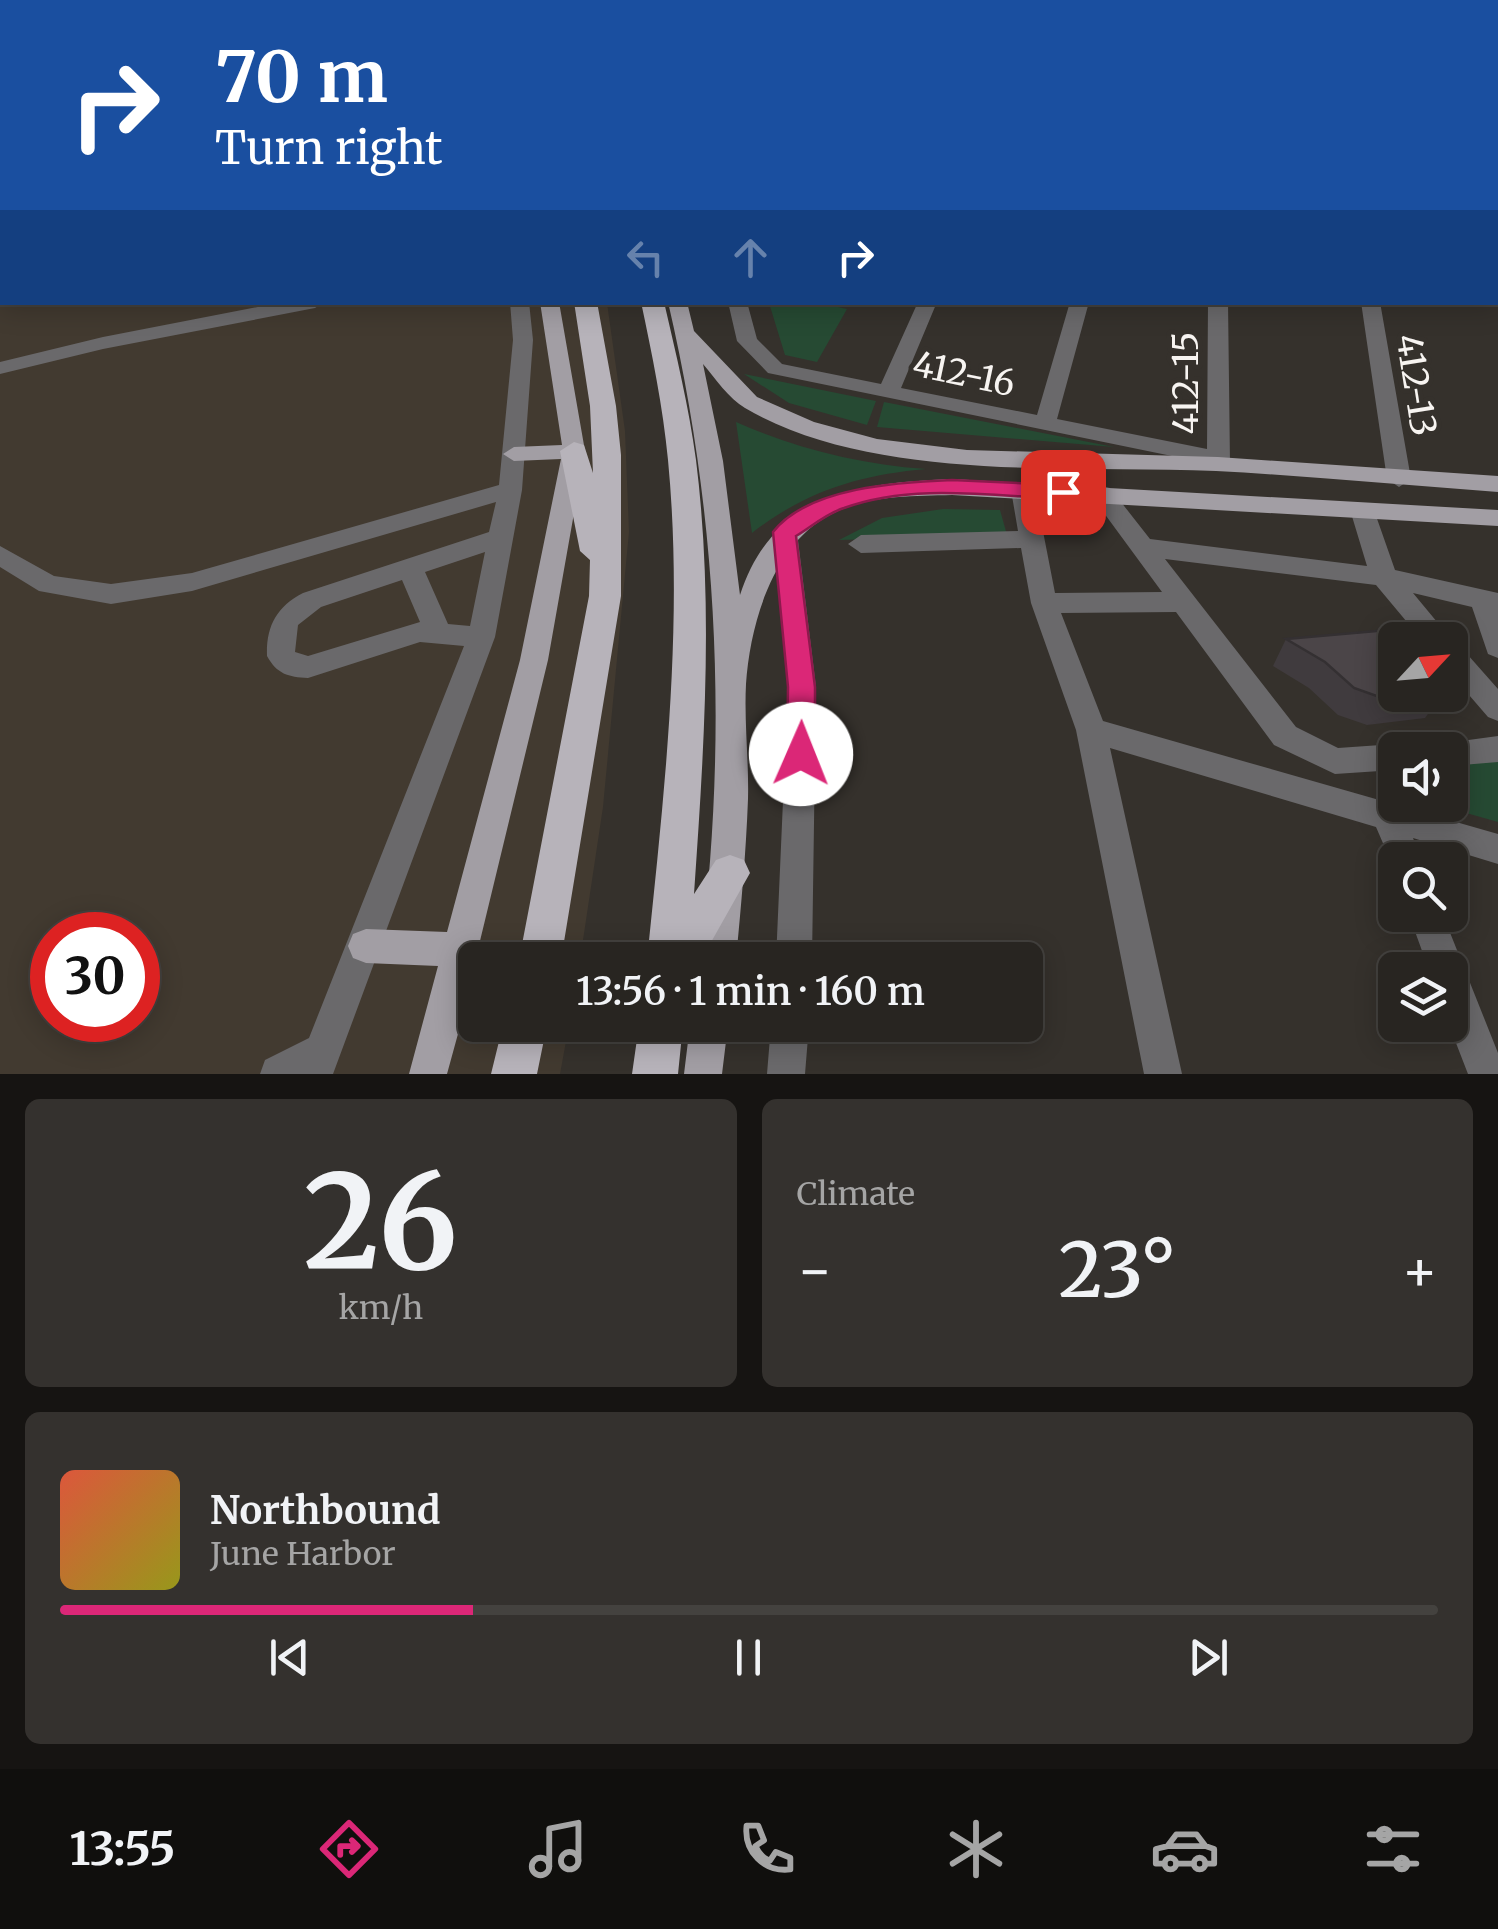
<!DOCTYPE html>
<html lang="en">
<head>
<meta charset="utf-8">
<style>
  :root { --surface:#282521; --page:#34312e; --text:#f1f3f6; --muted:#a5a5a5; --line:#44423f; --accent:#db2777 }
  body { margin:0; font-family:Merriweather,serif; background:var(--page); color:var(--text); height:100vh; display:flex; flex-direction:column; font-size:38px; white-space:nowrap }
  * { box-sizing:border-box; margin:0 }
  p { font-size:32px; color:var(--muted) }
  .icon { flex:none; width:55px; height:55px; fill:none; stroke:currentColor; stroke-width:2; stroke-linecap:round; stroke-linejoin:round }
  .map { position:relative; height:1074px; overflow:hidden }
  .side { display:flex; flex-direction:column; gap:25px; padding:25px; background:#161412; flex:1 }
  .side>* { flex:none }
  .banner { position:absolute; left:0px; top:0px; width:1500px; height:305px; box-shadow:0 5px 25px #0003,0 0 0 2px var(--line); background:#1a4fa0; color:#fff; overflow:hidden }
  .needle { width:65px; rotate:64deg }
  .controls { position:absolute; left:1378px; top:622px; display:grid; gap:20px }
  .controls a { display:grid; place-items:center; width:90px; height:90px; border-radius:15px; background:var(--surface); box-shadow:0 5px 25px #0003,0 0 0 2px var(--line); font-size:50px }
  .speed { position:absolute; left:30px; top:912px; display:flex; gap:20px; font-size:50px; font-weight:700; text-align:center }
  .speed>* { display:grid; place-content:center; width:130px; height:130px; border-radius:50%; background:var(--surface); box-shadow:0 5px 25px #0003,0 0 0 2px var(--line); line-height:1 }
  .speed .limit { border:15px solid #d22; background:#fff; color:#111 }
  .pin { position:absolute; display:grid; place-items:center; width:85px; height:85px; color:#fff; margin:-42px; border-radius:20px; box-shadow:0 5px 15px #0006 }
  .me { position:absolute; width:110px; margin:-55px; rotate:1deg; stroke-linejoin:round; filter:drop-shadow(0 0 8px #0008) }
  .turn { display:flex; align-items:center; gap:35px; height:210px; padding:0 50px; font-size:45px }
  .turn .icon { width:130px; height:130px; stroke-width:2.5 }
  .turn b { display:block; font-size:70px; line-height:85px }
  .lanes { display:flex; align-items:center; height:95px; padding:0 50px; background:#0003; justify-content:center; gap:50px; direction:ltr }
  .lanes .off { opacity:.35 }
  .big { font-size:75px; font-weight:600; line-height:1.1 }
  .side .widget { flex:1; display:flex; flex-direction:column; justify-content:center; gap:15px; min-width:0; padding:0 35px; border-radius:15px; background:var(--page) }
  .side .dial { align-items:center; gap:0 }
  .dial b { font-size:130px; line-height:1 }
  .song { display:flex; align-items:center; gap:30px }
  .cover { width:120px; height:120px; border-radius:15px; background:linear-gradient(135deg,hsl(10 70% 55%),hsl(60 70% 35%)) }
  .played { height:10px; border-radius:5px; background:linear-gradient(90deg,var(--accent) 30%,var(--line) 30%) }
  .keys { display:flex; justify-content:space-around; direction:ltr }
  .heat { display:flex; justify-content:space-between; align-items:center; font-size:55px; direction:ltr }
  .side .tiles { flex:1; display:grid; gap:25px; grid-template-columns:1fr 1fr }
  .widget:last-child { grid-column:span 2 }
  .trip { position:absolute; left:458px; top:942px; width:585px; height:100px; border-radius:15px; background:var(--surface); box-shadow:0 5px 25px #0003,0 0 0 2px var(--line); font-weight:600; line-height:100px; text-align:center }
  .dock { display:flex; height:160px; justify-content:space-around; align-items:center; background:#100f0d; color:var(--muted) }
  .dock .icon { width:70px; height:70px }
  .dock .current { color:var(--accent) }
  .dock b { font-size:45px; color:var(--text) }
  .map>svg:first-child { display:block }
  .built { fill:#423a30; fill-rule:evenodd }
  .green { fill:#264a33 }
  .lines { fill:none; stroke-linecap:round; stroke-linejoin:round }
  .minor { fill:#6a696b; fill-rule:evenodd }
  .major { fill:#a29ea4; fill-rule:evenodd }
  .highway { fill:#b7b3ba; fill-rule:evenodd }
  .wall { fill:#403b3e }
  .building { fill:#4b4548; stroke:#343032; stroke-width:2.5 }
  .route { fill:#db2777; stroke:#8e194d; stroke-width:2.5 }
  .labels { text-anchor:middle; stroke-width:10; stroke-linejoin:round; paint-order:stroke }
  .street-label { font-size:35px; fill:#f7f4f1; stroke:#35312c }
</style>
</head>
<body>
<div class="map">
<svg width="1498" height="1074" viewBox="0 0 1498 1074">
  <rect width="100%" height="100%" fill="#35312c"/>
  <!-- built -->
  <path class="built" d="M 0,0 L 543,0 L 2,2 L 2,302 L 607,303 L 625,431 L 629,532 L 603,807 L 580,960 L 475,960 L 475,1025 L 569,1025 L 560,1074 L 0,1074 ZM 52,935 L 138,935 L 138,1020 L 52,1020 Z"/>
  <!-- green -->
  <path class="green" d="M 769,303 L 820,303 L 847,309 L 817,362 L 785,355 Z
    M 744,374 L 876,401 L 867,425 L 789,403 Z
    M 884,402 L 1114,447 L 877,427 Z
    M 736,422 C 798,449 859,464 926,469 C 859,475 806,491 752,533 Z
    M 943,509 L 1000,510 L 1007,535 L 839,540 L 882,518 Z
    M 1498,759 L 1498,822 L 1438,805 L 1450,805 L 1450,766 Z"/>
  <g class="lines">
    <!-- minor -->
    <path class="minor" d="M 158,0 L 180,0 L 182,2 L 160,2 Z
      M 468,0 L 480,0 L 480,2 L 469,2 Z
      M 629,0 L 641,0 L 642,2 L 631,2 Z
      M 751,0 L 749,2 L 734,1 L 735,0 Z
      M 850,0 L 851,2 L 814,1 L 815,0 Z
      M 1186,0 L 1229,0 L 1231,2 L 1188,2 Z
      M 1279,0 L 1291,0 L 1292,2 L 1281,2 Z
      M 0,54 L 2,55 L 2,63 L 0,62 Z
      M 283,302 L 324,302 L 315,308 L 103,349 L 0,374 L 0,362 L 103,337 Z
      M 510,302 L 529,302 L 533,340 L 522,490 L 495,637 L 333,1074 L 260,1074 L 265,1060 L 309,1038 L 464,646 L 420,642 L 308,678 C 288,677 277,674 267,656 C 266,627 276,607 303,593 L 489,532 L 496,502 L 192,591 L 111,604 L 39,591 L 0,567 L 0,546 L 54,576 L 111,584 L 192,573 L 499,485 L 513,340 ZM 485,552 L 470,626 L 448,624 L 425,572 ZM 402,580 L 420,622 L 308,656 L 295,652 L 298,625 L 321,607 Z
      M 728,302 L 747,302 L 757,339 L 782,364 L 881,384 L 918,302 L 937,302 L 901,388 L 1037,415 L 1070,302 L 1089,302 L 1057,419 L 1207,449 L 1208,302 L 1228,302 L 1230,464 L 1218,471 L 1210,469 L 1206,463 L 768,373 L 737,341 Z
      M 1361,302 L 1380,302 L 1411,479 L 1399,487 L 1387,479 Z
      M 1023,482 L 1035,490 L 1055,593 L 1162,592 L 1090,494 L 1102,486 L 1110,488 L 1150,539 L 1367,566 L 1351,513 L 1363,505 L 1375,513 L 1395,570 L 1498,593 L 1498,658 L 1488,654 L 1472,607 L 1413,593 L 1452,640 L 1450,643 L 1450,640 L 1422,640 L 1376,585 L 1165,559 L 1296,727 L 1338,748 L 1395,744 L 1407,750 L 1395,750 L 1395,770 L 1335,774 L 1274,745 L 1176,612 L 1061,613 L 1103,721 L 1498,834 L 1498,864 L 1413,838 L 1422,860 L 1395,860 L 1395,871 L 1376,827 L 1110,748 L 1182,1074 L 1144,1074 L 1076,730 L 1031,603 L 1021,548 L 861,553 L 848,544 L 861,535 L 1018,531 L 1011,490 Z
      M 785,524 L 797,532 L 816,687 L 812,960 L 776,960 L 788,687 L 773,532 Z
      M 1450,643 L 1460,646 L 1498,689 L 1498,721 L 1488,717 L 1450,673 Z
      M 1498,736 L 1498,762 L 1450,766 L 1450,750 L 1436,750 L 1439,744 Z
      M 1409,915 L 1443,915 L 1498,1053 L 1498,1074 L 1468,1074 L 1449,1025 L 1450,970 L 1429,970 Z
      M 771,1025 L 809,1025 L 805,1074 L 767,1074 Z"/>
    <!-- major -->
    <path class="major" d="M 504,0 L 516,0 L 517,2 L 506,2 Z
      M 581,0 L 593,0 L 594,2 L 583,2 Z
      M 540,302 L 559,302 L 585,451 L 548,660 L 479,945 L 481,950 L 447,1074 L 409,1074 L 438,966 L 366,963 L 353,958 L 348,946 L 353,934 L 366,929 L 447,932 L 520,660 L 561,459 L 514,461 L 503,454 L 514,447 L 562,445 Z
      M 668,302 L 687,302 L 694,331 L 757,397 L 814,422 L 877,439 L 967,450 L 1218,457 L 1498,476 L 1498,492 C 1404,485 1310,476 1216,471 C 1072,465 873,483 745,408 C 729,399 715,378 703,364 L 723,461 L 740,595 C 773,493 859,483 952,479 L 1498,510 L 1498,526 L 952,495 C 912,496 869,495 832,514 C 773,543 750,624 746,684 C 744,722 749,761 748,799 C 746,853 741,907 736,960 L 700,960 C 728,738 719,521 668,302 Z
      M 690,1025 L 728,1025 L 722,1074 L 684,1074 Z"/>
    <!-- highway -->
    <path class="highway" d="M 522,0 L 536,0 L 537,2 L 523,2 Z
      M 560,0 L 574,0 L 574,2 L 560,2 Z
      M 574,302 L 597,302 L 616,406 L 621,455 L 621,596 L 561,960 L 519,960 L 589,596 L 590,560 L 580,551 L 560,451 L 574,442 L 584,445 L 593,473 L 590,406 Z
      M 641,302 L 664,302 C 676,354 689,407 696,460 C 714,604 704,750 694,894 L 716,860 L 730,855 L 744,860 L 750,873 L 701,960 L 647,960 C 664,794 684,626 668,460 C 663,407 652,354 641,302 Z
      M 503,1025 L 547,1025 L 537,1074 L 491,1074 Z
      M 639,1025 L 683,1025 L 678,1074 L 632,1074 Z"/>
  </g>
  <!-- wall -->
  <path class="wall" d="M 1286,639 L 1395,695 L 1442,695 L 1425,718 L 1367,725 L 1338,715 L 1309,688 L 1273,666 Z"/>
  <!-- building -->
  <path class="building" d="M 1388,630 L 1397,640 L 1395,640 L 1395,695 L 1415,695 L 1385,699 L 1354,688 L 1325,662 L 1286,639 Z"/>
  <!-- route -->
  <path class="route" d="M 952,480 L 1063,485 L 1074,492 L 1063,499 C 992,496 912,483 844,508 C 827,513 811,527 796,536 L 815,687 L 815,754 L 811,762 L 801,766 L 791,762 L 787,754 L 788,687 L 773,532 C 808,487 900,482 952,480 Z"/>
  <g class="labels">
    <!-- street labels -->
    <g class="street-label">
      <text transform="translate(964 374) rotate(12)" y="12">412-16</text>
      <text transform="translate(1186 383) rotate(-90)" y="12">412-15</text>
      <text transform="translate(1416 385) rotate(81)" y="12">412-13</text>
    </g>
  </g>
</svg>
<div class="controls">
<a><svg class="needle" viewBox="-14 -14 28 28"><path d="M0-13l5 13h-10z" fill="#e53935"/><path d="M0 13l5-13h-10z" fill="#a5a5a5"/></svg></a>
<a><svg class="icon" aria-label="sound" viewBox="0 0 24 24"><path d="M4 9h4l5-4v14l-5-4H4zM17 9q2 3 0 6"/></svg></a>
<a><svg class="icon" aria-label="search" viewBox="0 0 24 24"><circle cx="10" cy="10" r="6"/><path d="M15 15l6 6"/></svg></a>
<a><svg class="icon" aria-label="layers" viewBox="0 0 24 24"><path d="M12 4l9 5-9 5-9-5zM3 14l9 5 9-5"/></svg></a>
</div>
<div class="speed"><div class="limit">30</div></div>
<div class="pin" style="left:1063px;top:492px;background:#d93025"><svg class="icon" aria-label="arrive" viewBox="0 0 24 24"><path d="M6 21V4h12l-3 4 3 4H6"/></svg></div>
<svg class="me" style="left:801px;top:754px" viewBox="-20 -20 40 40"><circle r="19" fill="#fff"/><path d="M0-13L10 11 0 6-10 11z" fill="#db2777"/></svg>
<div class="trip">13:56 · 1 min · 160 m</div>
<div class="banner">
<div class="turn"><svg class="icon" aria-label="right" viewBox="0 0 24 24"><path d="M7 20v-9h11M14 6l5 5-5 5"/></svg><div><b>70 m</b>Turn right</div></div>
<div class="lanes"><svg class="icon off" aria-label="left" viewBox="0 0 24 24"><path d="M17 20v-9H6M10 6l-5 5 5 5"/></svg><svg class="icon off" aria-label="ahead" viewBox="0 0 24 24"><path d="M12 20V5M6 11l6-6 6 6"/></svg><svg class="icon" aria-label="right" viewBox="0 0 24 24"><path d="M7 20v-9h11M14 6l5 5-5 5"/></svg></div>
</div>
</div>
<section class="side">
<div class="tiles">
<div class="widget dial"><b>26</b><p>km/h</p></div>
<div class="widget"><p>Climate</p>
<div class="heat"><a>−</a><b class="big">23°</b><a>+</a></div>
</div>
<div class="widget">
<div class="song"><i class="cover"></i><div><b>Northbound</b><p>June Harbor</p></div></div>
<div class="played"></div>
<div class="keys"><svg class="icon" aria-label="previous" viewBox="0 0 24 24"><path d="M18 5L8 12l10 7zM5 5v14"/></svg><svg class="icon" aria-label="pause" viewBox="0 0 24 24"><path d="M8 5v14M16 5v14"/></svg><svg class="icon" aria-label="next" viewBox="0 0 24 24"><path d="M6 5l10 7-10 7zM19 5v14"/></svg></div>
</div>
</div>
</section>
<nav class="dock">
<b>13:55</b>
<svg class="icon current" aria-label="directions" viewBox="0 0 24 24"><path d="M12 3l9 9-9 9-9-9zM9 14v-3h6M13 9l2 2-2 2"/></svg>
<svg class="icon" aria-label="music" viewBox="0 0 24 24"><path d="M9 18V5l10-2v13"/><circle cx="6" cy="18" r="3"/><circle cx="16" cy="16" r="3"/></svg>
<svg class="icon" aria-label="phone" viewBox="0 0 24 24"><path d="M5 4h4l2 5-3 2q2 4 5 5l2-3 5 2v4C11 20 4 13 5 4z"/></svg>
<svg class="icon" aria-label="climate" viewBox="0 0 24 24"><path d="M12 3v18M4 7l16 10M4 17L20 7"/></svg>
<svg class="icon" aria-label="car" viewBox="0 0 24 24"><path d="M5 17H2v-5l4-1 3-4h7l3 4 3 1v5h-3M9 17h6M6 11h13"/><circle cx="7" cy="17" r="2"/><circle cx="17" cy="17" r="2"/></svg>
<svg class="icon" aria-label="filters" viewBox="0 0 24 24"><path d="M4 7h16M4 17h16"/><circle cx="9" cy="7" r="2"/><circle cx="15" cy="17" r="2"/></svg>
</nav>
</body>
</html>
